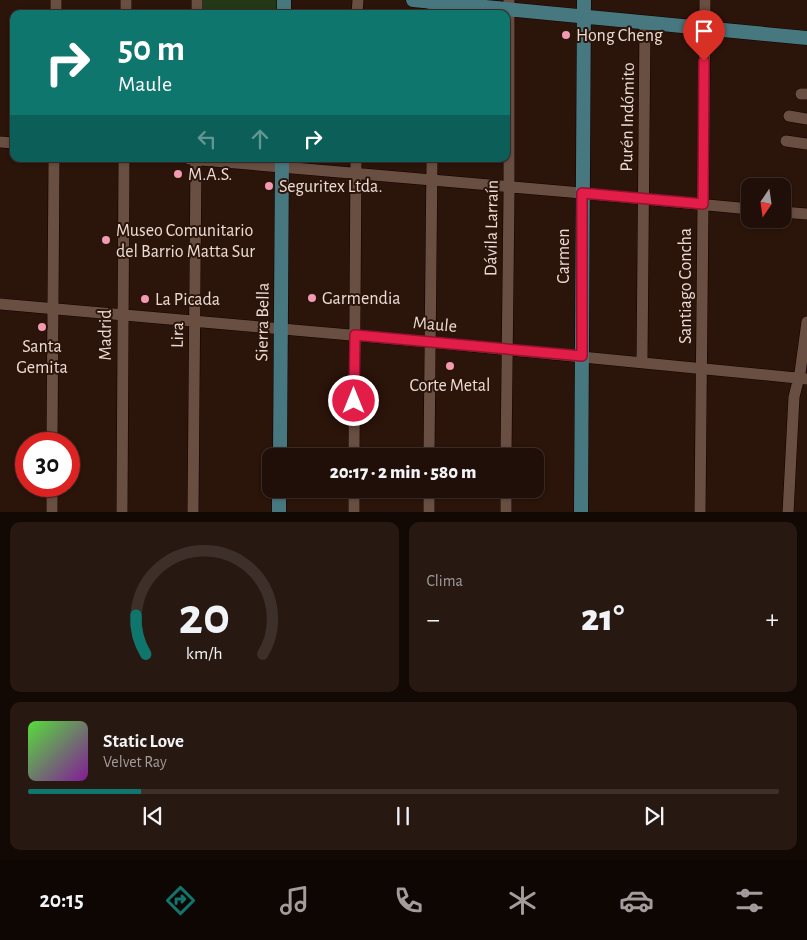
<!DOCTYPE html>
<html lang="es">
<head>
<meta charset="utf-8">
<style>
  :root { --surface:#200f08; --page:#281812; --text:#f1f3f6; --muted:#a29c9c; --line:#3d2f29; --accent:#0f766e }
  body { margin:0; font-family:"Alegreya Sans",sans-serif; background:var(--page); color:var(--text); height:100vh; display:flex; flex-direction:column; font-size:19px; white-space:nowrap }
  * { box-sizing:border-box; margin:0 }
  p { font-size:16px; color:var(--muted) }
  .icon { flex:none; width:28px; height:28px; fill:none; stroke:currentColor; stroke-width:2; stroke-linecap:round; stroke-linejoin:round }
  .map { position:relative; height:512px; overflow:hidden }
  .side { display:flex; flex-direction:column; gap:10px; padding:10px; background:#120804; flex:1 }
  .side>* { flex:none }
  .guide { position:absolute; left:10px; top:10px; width:500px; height:152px; border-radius:10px; box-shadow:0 1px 4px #0004,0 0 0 1px var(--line); background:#0f766e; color:#fff; overflow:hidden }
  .needle { width:32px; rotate:193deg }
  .controls { position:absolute; left:741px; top:178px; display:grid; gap:10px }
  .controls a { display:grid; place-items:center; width:50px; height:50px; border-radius:10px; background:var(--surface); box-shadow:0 1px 4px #0004,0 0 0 1px var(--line); font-size:25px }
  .speed { position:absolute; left:15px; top:432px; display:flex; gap:10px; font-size:25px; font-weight:700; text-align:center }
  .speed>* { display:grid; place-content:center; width:65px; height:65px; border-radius:50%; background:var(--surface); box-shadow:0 1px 4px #0004,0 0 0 1px var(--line); line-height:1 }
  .speed .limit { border:8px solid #d22; background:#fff; color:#111 }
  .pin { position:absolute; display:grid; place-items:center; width:42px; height:42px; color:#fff; margin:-51px -21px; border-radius:50% 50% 50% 0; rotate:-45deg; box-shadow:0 0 5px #0007 }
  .pin .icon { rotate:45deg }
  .me { position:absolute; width:55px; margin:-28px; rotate:0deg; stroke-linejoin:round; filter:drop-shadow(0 0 4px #0008) }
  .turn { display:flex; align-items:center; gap:18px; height:105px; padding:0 25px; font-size:22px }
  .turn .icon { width:65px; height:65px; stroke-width:2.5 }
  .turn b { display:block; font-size:35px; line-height:42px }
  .lanes { display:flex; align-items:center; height:48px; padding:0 25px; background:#0003; justify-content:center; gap:25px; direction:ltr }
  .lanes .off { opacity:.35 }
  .big { font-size:38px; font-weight:800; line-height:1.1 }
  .side .tile { flex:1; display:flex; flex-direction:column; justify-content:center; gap:8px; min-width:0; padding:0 18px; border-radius:10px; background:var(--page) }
  .side .dial { align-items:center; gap:0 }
  .dial svg { height:130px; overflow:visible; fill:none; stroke:var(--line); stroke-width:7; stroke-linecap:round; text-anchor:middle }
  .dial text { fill:var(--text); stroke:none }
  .song { display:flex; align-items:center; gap:15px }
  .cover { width:60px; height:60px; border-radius:8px; background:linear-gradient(135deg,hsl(110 70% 55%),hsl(290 70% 35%)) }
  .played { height:5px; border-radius:2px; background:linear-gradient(90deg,var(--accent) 15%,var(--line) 15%) }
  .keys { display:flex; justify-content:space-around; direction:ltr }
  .heat { display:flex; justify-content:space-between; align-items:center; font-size:28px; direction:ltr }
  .side .tiles { flex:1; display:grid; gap:10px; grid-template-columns:1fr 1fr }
  .tile:last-child { grid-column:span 2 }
  .trip { position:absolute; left:262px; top:448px; width:282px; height:50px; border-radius:10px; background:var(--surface); box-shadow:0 1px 4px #0004,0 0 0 1px var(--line); font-weight:800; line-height:50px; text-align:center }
  .tabs { display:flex; height:80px; justify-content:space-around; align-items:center; background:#0d0603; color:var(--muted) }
  .tabs .icon { width:35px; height:35px }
  .tabs .current { color:var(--accent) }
  .tabs b { font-size:22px; color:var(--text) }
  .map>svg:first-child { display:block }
  .green { fill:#233817 }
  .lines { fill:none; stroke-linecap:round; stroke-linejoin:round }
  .minor-casing { stroke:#120200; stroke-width:12 }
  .major-casing { stroke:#120200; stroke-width:15 }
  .minor { stroke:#694e42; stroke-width:11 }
  .major { stroke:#47777f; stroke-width:14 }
  .route-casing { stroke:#92132f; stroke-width:12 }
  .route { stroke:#e11d48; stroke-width:9 }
  .poi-dot { fill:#f19ab1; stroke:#2b140a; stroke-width:2 }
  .labels { text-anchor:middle; stroke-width:4; stroke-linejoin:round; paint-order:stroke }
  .poi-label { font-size:18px; fill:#ecdbd4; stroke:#2b140a; text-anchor:start }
  .street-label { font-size:18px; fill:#ecdbd4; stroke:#2b140a }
</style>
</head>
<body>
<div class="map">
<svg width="807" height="513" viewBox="0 0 807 513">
  <rect width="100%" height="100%" fill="#2b140a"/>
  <!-- green -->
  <path class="green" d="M 203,0 L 279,0 L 279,14 L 203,14 Z"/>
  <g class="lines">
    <defs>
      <path id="minor" d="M 56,14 L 56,0
        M 126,14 L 126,0
        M 197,14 L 197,0
        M 357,14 L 358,0
        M 433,14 L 433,0
        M 801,94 L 807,94
        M 789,116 L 807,119
        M 786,141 L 807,144
        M 0,142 L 14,143
        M 189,159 L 570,192 L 750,209
        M 782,212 L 807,214
        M 0,304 L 430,342 L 807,379
        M 642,362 L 645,22
        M 52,444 L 54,159
        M 354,456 L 356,159
        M 429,456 L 432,159
        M 506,456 L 509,194 L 509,0
        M 52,513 L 52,486
        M 122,513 L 124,159
        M 193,513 L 196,159
        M 354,513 L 354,489
        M 429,513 L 429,489
        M 506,513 L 506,489
        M 700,513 L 705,0
        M 788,513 L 794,397 L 800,373 L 807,322"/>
      <path id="major" d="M 413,0 L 807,38
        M 284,14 L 284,0
        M 280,456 L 282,159
        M 279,513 L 279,489
        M 581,513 L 584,0"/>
    </defs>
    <!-- minor casing -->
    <use href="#minor" class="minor-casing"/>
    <!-- major casing -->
    <use href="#major" class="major-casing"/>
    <!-- minor -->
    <use href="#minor" class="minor"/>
    <!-- major -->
    <use href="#major" class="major"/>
  </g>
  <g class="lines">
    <defs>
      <path id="route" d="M 354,401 L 355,335 L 582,356 L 582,193 L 703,204 L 704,61"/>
    </defs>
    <!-- route casing -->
    <use href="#route" class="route-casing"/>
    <!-- route -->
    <use href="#route" class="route"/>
  </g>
  <!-- markers -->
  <g class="poi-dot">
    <circle cx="566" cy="35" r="5"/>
    <circle cx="178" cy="174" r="5"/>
    <circle cx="269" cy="186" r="5"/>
    <circle cx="106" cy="240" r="5"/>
    <circle cx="312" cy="298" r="5"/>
    <circle cx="145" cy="299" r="5"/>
    <circle cx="42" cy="327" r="5"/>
    <circle cx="450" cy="366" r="5"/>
  </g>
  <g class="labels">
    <!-- poi labels -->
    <g class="poi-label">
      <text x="576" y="41">Hong Cheng</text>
      <text x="188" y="180">M.A.S.</text>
      <text x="279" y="192">Seguritex Ltda.</text>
      <text x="116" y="236">Museo Comunitario<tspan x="116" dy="21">del Barrio Matta Sur</tspan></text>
      <text x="322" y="304">Garmendia</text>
      <text x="155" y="305">La Picada</text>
      <text x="42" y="352" text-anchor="middle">Santa<tspan x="42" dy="21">Gemita</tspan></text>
      <text x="450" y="391" text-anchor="middle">Corte Metal</text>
    </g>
    <!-- street labels -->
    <g class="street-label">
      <text transform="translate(627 117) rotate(-89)" y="6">Purén Indómito</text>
      <text transform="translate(491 228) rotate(-89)" y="6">Dávila Larraín</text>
      <text transform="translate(563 256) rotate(-90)" y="6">Carmen</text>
      <text transform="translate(685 286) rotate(-90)" y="6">Santiago Concha</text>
      <text transform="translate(262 322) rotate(-89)" y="6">Sierra Bella</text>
      <text transform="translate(435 324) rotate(5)" y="6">Maule</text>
      <text transform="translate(105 335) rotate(-90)" y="6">Madrid</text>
      <text transform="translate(177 335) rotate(-89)" y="6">Lira</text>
    </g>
  </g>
</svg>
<div class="controls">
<a><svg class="needle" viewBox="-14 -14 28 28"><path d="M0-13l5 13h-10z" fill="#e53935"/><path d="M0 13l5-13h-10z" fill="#a29c9c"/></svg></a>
</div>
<div class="speed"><div class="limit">30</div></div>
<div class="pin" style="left:704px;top:61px;background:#d93025"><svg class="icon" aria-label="arrive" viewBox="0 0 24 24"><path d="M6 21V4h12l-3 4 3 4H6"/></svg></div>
<svg class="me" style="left:354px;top:401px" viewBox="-20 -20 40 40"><circle r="17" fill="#e11d48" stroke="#fff" stroke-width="3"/><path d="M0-11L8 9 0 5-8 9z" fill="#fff"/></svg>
<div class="trip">20:17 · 2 min · 580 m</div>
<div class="guide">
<div class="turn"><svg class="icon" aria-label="right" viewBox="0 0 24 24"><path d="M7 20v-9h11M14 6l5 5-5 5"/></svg><div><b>50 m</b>Maule</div></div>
<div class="lanes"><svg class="icon off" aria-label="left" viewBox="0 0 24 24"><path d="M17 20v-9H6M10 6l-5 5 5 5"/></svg><svg class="icon off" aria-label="ahead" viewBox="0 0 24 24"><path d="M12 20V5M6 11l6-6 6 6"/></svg><svg class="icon" aria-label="right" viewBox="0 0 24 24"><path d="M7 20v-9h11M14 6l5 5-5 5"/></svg></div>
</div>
</div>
<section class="side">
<div class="tiles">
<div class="tile dial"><svg viewBox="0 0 100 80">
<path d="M14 69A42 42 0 1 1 86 69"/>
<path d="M14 69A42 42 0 0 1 8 45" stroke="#0f766e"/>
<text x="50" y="56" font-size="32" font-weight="700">20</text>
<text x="50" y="72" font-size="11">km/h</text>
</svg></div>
<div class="tile"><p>Clima</p>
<div class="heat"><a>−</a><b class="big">21°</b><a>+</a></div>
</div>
<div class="tile">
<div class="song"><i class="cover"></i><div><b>Static Love</b><p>Velvet Ray</p></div></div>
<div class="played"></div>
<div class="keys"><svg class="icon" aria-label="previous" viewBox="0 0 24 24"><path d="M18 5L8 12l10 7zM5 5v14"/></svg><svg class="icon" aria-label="pause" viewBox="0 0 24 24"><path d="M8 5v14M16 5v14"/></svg><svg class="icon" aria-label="next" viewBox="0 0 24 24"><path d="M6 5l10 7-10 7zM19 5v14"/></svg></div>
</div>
</div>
</section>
<nav class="tabs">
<b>20:15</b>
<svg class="icon current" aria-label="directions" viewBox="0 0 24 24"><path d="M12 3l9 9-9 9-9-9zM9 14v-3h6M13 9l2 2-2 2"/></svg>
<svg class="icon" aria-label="music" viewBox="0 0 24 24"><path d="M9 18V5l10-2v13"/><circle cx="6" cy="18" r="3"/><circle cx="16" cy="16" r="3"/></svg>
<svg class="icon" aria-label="phone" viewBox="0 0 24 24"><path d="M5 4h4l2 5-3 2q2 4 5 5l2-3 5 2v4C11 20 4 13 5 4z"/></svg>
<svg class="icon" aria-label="climate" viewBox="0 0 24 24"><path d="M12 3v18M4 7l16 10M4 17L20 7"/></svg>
<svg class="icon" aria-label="car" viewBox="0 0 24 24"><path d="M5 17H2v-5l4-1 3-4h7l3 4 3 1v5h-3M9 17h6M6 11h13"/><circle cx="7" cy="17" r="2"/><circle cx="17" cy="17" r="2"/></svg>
<svg class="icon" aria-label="filters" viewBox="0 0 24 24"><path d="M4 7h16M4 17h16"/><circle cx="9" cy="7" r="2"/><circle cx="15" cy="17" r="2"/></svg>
</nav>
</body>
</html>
